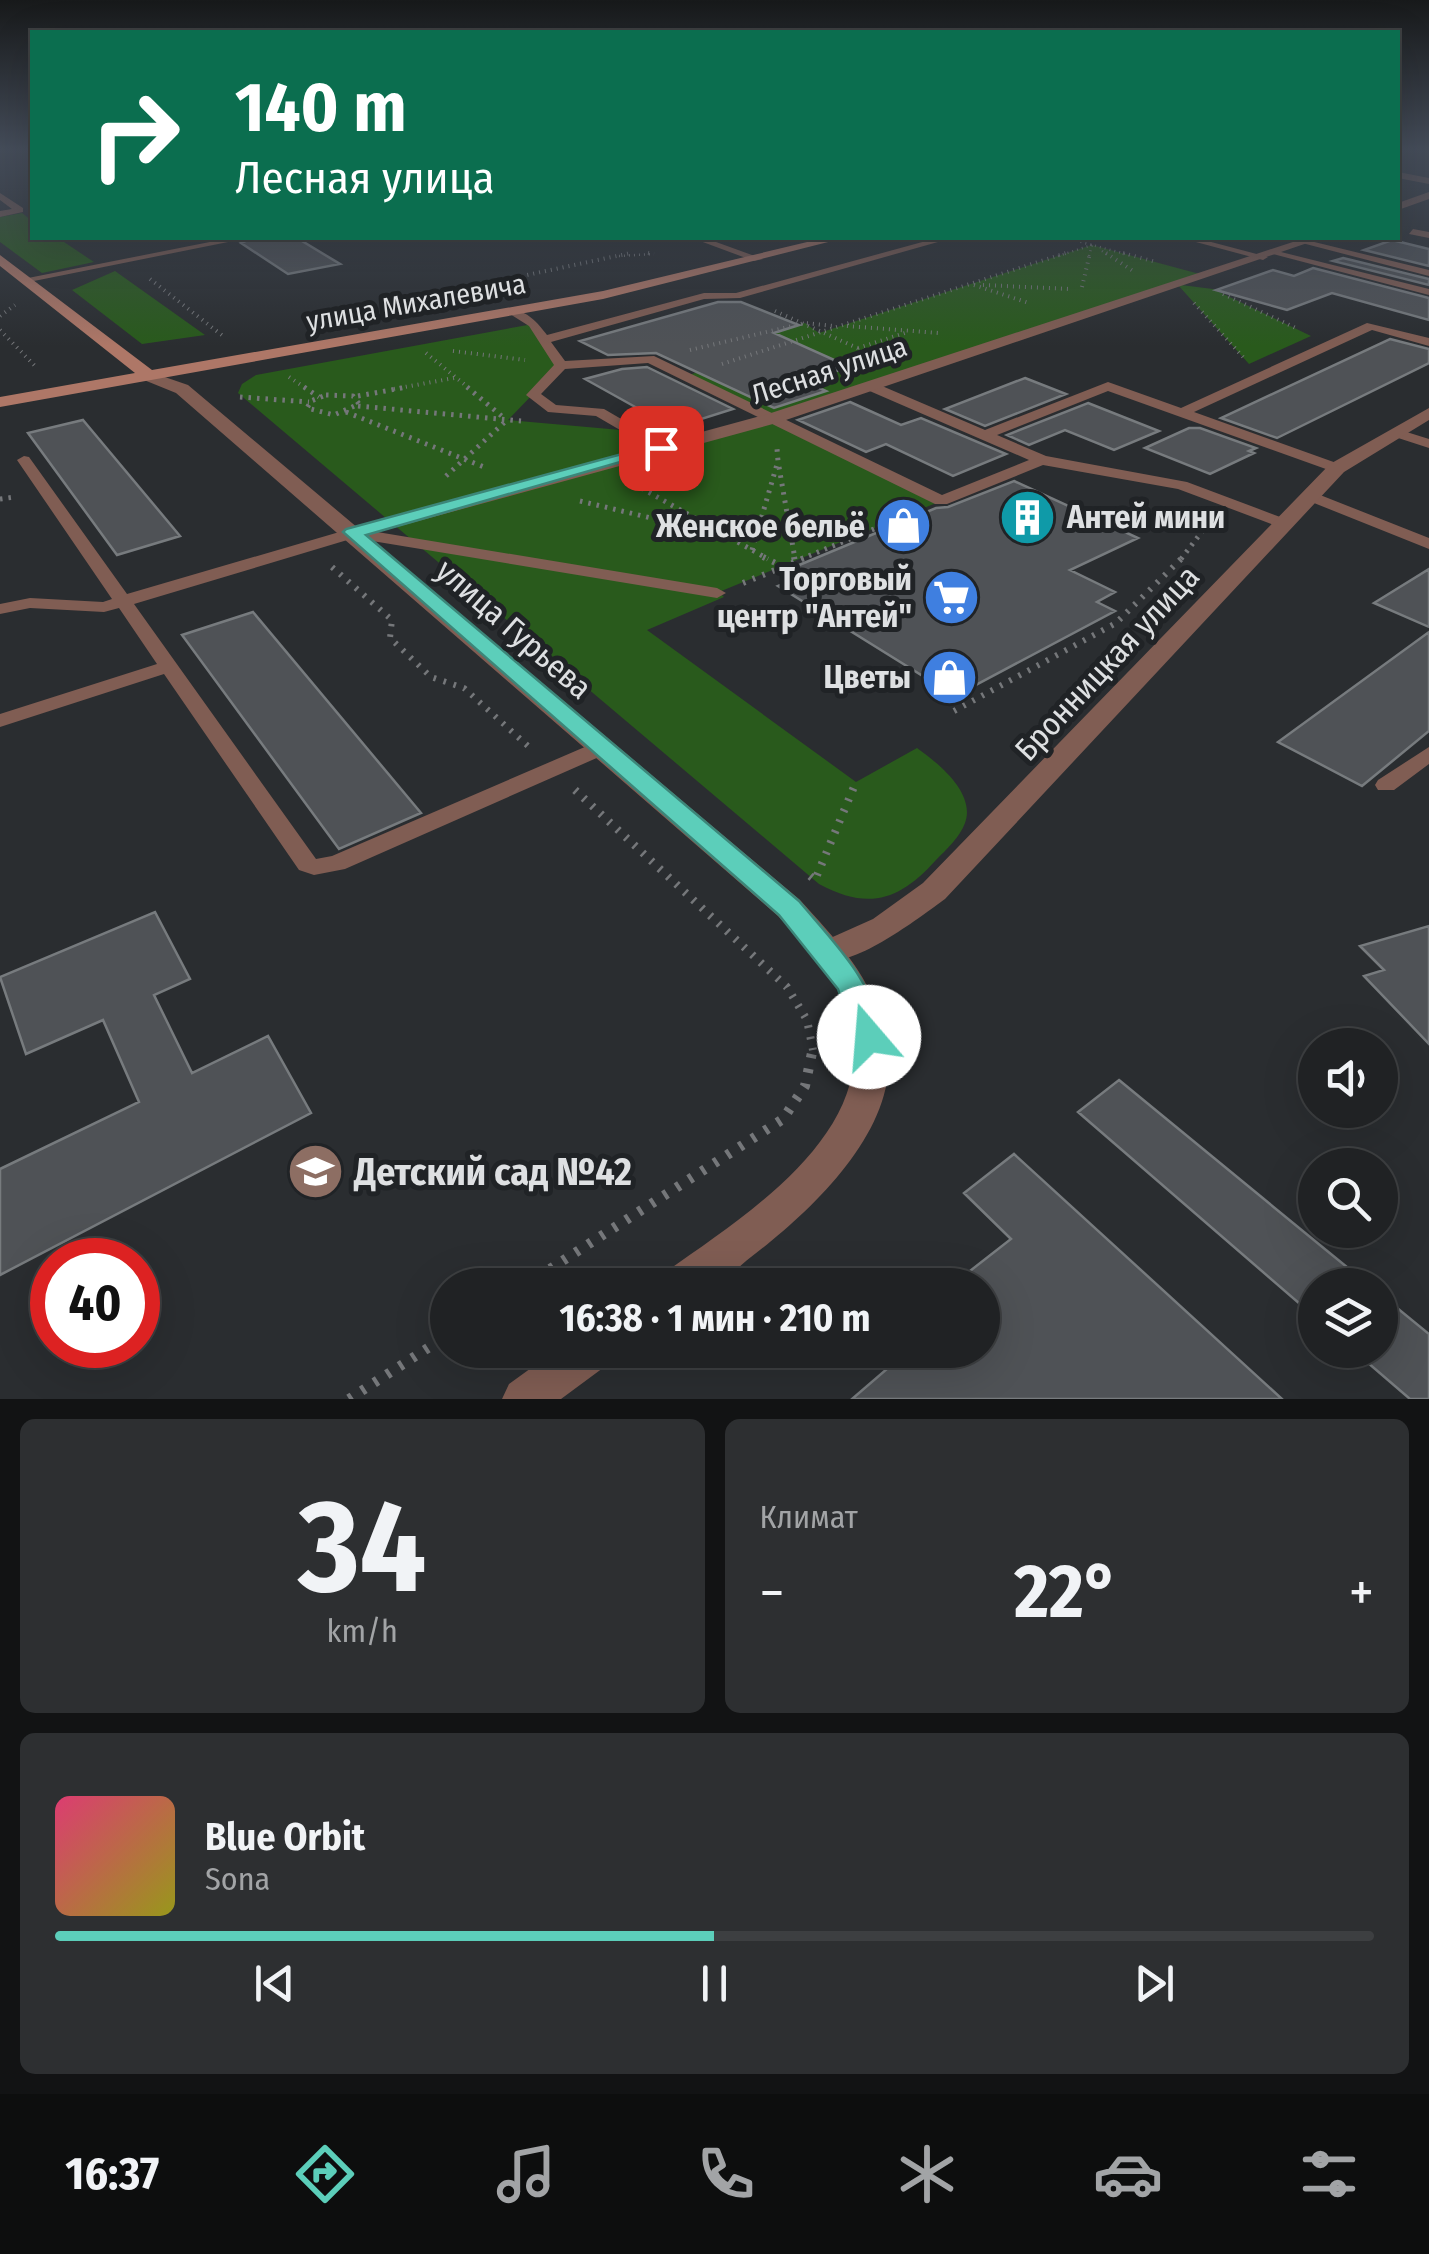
<!DOCTYPE html>
<html lang="ru">
<head>
<meta charset="utf-8">
<style>
  :root { --surface:#202224; --page:#2d2f31; --text:#f1f3f6; --muted:#a2a4a6; --line:#3d3f41; --accent:#5cceba }
  body { margin:0; font-family:"Fira Sans Condensed",sans-serif; background:var(--page); color:var(--text); height:100vh; display:flex; flex-direction:column; font-size:38px; white-space:nowrap }
  * { box-sizing:border-box; margin:0 }
  p { font-size:32px; color:var(--muted) }
  .icon { flex:none; width:55px; height:55px; fill:none; stroke:currentColor; stroke-width:2; stroke-linecap:round; stroke-linejoin:round }
  .map { position:relative; height:1399px; overflow:hidden }
  .drawer { display:flex; flex-direction:column; gap:20px; padding:20px; background:#121314; flex:1 }
  .drawer>* { flex:none }
  .banner { position:absolute; left:30px; top:30px; width:1370px; height:210px; border-radius:0px; box-shadow:0 10px 40px #0002,0 0 0 2px var(--line); background:#0b6e4f; color:#fff; overflow:hidden }
  .buttons { position:absolute; left:1298px; top:1028px; display:grid; gap:20px }
  .buttons a { display:grid; place-items:center; width:100px; height:100px; border-radius:50%; background:var(--surface); box-shadow:0 10px 40px #0002,0 0 0 2px var(--line); font-size:50px }
  .speed { position:absolute; left:30px; top:1238px; display:flex; gap:20px; font-size:50px; font-weight:700; text-align:center }
  .speed>* { display:grid; place-content:center; width:130px; height:130px; border-radius:50%; background:var(--surface); box-shadow:0 10px 40px #0002,0 0 0 2px var(--line); line-height:1 }
  .speed .limit { border:15px solid #d22; background:#fff; color:#111 }
  .pin { position:absolute; display:grid; place-items:center; width:85px; height:85px; color:#fff; margin:-42px; border-radius:20px; box-shadow:0 5px 15px #0006 }
  .me { position:absolute; width:110px; margin:-55px; rotate:342deg; stroke-linejoin:round; filter:drop-shadow(0 0 8px #0008) }
  .turn { display:flex; align-items:center; gap:35px; height:210px; padding:0 40px; font-size:45px }
  .turn .icon { width:130px; height:130px; stroke-width:2.5 }
  .turn b { display:block; font-size:70px; line-height:85px }
  .big { font-size:75px; font-weight:700; line-height:1.1 }
  .drawer .widget { flex:1; display:flex; flex-direction:column; justify-content:center; gap:15px; min-width:0; padding:0 35px; border-radius:15px; background:var(--page) }
  .drawer .dial { align-items:center; gap:0 }
  .dial b { font-size:130px; line-height:1 }
  .song { display:flex; align-items:center; gap:30px }
  .cover { width:120px; height:120px; border-radius:15px; background:linear-gradient(135deg,hsl(340 70% 55%),hsl(60 70% 35%)) }
  .played { height:10px; border-radius:5px; background:linear-gradient(90deg,var(--accent) 50%,var(--line) 50%) }
  .keys { display:flex; justify-content:space-around; direction:ltr }
  .heat { display:flex; justify-content:space-between; align-items:center; font-size:55px; direction:ltr }
  .drawer .tiles { flex:1; display:grid; gap:20px; grid-template-columns:1fr 1fr }
  .widget:last-child { grid-column:span 2 }
  .trip { position:absolute; left:430px; top:1268px; width:570px; height:100px; border-radius:50px; background:var(--surface); box-shadow:0 10px 40px #0002,0 0 0 2px var(--line); font-weight:700; line-height:100px; text-align:center }
  .menu { display:flex; height:160px; justify-content:space-around; align-items:center; background:#0d0e0e; color:var(--muted) }
  .menu .icon { width:70px; height:70px }
  .menu .selected { color:var(--accent) }
  .menu b { font-size:45px; color:var(--text) }
  .map>svg:first-child { display:block }
  .green { fill:#295a1c }
  .building { fill:#4f5256; stroke:#777b7e; stroke-width:2.5 }
  .lines { fill:none; stroke-linecap:round; stroke-linejoin:round }
  .path-far5 { stroke:#75777a; stroke-width:2.5; stroke-dasharray:1 4; stroke-linecap:butt }
  .path-far4 { stroke:#75777a; stroke-width:4; stroke-dasharray:1 5; stroke-linecap:butt }
  .path-far3 { stroke:#75777a; stroke-width:5; stroke-dasharray:2.5 6; stroke-linecap:butt }
  .path-far2 { stroke:#75777a; stroke-width:6; stroke-dasharray:2.5 8; stroke-linecap:butt }
  .path-far1 { stroke:#75777a; stroke-width:8; stroke-dasharray:2.5 9; stroke-linecap:butt }
  .path { stroke:#75777a; stroke-width:10; stroke-dasharray:4 11; stroke-linecap:butt }
  .service { fill:#805d53; fill-rule:evenodd }
  .minor { fill:#805d53; fill-rule:evenodd }
  .tertiary { fill:#805d53; fill-rule:evenodd }
  .secondary { fill:#ae7767; fill-rule:evenodd }
  .route { fill:#5cceba; stroke:#3c8679; stroke-width:2.5 }
  .labels { text-anchor:middle; stroke-width:10; stroke-linejoin:round; paint-order:stroke }
  .far-street-label { font-size:28px; fill:#dee0e2; stroke:#202326 }
  .poi-label { font-size:32px; font-weight:bold; fill:#dee0e2; stroke:#202326; text-anchor:end }
  .street-label { font-size:32px; fill:#dee0e2; stroke:#202326 }
  .near-poi-label { font-size:38px; font-weight:bold; fill:#dee0e2; stroke:#202326; text-anchor:start }
</style>
</head>
<body>
<div class="map">
<svg width="1429" height="1399" viewBox="0 0 1429 1399">
  <rect width="100%" height="100%" fill="#2a2d30"/>
  <!-- green -->
  <path class="green" d="M 22,213 L 32,221 L 32,238 L 58,238 L 94,262 L 42,273 L 0,242 L 0,217 Z
    M 1092,245 L 1207,276 L 1181,285 L 1213,289 L 1311,336 L 1249,364 L 1178,285 L 775,418 L 941,501 L 719,592 L 724,597 L 647,630 L 856,782 L 917,748 C 938,763 976,793 965,823 C 960,837 946,850 936,860 C 900,900 869,911 819,884 L 238,393 L 242,384 L 256,375 L 533,324 L 561,365 L 508,420 L 632,431 L 661,449 L 772,418 L 686,376 L 710,368 L 678,352 L 805,323 L 819,333 Z
    M 115,271 L 205,335 L 142,344 L 72,290 Z"/>
  <!-- building -->
  <path class="building" d="M 252,238 L 297,238 L 340,264 L 288,274 L 241,243 Z
    M 1392,240 L 1429,249 L 1429,266 L 1364,250 Z
    M 1343,258 L 1429,279 L 1429,285 L 1333,261 Z
    M 1313,268 L 1429,298 L 1429,320 L 1332,293 L 1287,310 L 1216,290 L 1273,270 L 1294,276 Z
    M 718,302 L 741,302 L 799,325 L 774,333 L 850,367 L 804,381 L 826,391 L 774,408 L 656,353 L 608,355 L 580,341 Z
    M 1390,339 L 1429,349 L 1429,363 L 1277,438 L 1221,418 Z
    M 647,367 L 733,409 L 673,428 L 585,379 L 622,369 Z
    M 1025,378 L 1066,394 L 985,426 L 945,409 Z
    M 850,402 L 901,425 L 921,418 L 1006,454 L 953,476 L 886,444 L 866,452 L 798,420 Z
    M 1088,403 L 1159,431 L 1114,450 L 1065,430 L 1029,445 L 1007,435 Z
    M 83,420 L 180,536 L 117,555 L 28,433 Z
    M 1189,428 L 1200,428 L 1256,448 L 1249,451 L 1254,453 L 1210,474 L 1145,448 Z
    M 1014,481 L 1138,538 L 1070,570 L 1115,592 L 1097,602 L 1115,611 L 955,696 L 778,586 L 805,575 L 792,568 L 936,508 L 948,507 Z
    M 1429,569 L 1429,627 L 1374,603 Z
    M 253,612 L 421,813 L 339,849 L 182,635 Z
    M 1429,632 L 1429,731 L 1362,786 L 1278,742 Z
    M 155,912 L 190,979 L 154,995 L 192,1073 L 268,1036 L 311,1113 L 0,1275 L 0,1169 L 139,1102 L 103,1020 L 26,1054 L 0,977 Z
    M 1429,926 L 1429,1044 L 1364,976 L 1384,970 L 1360,946 Z
    M 1119,1080 L 1326,1250 L 1369,1285 L 1315,1285 L 1315,1317 L 1078,1112 Z
    M 1014,1154 L 1282,1399 L 852,1399 L 909,1350 L 982,1350 L 982,1285 L 952,1285 L 1011,1239 L 964,1193 Z
    M 1380,1294 L 1429,1334 L 1429,1399 L 1410,1399 L 1353,1350 L 1380,1350 Z"/>
  <g class="lines">
    <!-- path-far5 -->
    <path class="path-far5" d="M 1066,238 L 1133,256
      M 1102,251 L 1109,256
      M 619,256 L 654,254
      M 1058,256 L 1092,245
      M 1089,256 L 1092,245"/>
    <!-- path-far4 -->
    <path class="path-far4" d="M 648,253 L 654,254
      M 1106,253 L 1133,271
      M 1123,253 L 1156,262
      M 150,279 L 223,336
      M 974,285 L 1029,303
      M 983,285 L 1070,289
      M 1082,287 L 1090,253
      M 451,291 L 631,253
      M 1223,294 L 1298,329
      M 1194,303 L 1243,357
      M 775,311 L 873,355
      M 0,316 L 15,305
      M 847,326 L 939,333
      M 0,330 L 37,368
      M 858,348 L 908,332
      M 690,350 L 805,323 L 834,326
      M 453,351 L 525,360
      M 426,353 L 470,389
      M 722,364 L 1066,253
      M 289,377 L 307,389
      M 394,389 L 454,378"/>
    <!-- path-far3 -->
    <path class="path-far3" d="M 304,387 L 319,397
      M 467,387 L 504,418
      M 326,395 L 353,396 L 359,404 L 334,415 L 307,408 L 311,401 Z
      M 358,396 L 407,387
      M 240,397 L 309,402
      M 358,406 L 521,421
      M 346,412 L 484,467
      M 779,467 L 795,559
      M 446,476 L 507,420
      M 634,484 L 768,559
      M 0,499 L 15,497
      M 580,501 L 718,534
      M 752,550 L 778,461 L 777,449
      M 801,559 L 908,515
      M 1181,559 L 1210,521"/>
    <!-- path-far2 -->
    <path class="path-far2" d="M 763,557 L 784,567
      M 794,557 L 795,562
      M 332,567 L 392,620 L 390,638 L 431,677 L 464,688 L 529,747
      M 743,583 L 807,557
      M 954,711 L 1116,623 L 1183,557"/>
    <!-- path-far1 -->
    <path class="path-far1" d="M 575,790 L 787,987 L 807,1020 L 813,1050
      M 810,876 L 815,880 L 856,782"/>
    <!-- path -->
    <path class="path" d="M 525,1285 L 783,1119 L 805,1086 L 813,1048
      M 349,1399 L 448,1335"/>
    <!-- service -->
    <path class="service" d="M 1398,172 L 1429,178 L 1429,184 L 1398,178 Z
      M 0,193 L 23,208 L 23,212 L 0,217 L 0,211 L 12,209 L 0,200 Z
      M 1413,229 L 1429,232 L 1429,238 L 1409,234 Z
      M 230,238 L 248,238 L 29,282 L 23,279 Z
      M 692,238 L 705,238 L 763,259 L 754,261 Z
      M 937,238 L 952,238 L 740,298 L 704,299 L 551,342 L 565,361 L 654,356 L 942,495 L 1029,460 L 865,389 L 865,383 L 875,383 L 985,430 L 1108,382 L 1181,408 L 1367,323 L 1429,338 L 1429,346 L 1372,330 L 1194,412 L 1342,465 L 1345,468 L 1337,473 L 1108,391 L 997,435 L 1046,456 L 1187,482 L 1291,521 L 1293,524 L 1285,529 L 1178,489 L 1043,465 L 947,504 L 935,504 L 648,363 L 565,369 L 541,394 L 556,405 L 604,409 L 666,445 L 666,451 L 656,451 L 596,416 L 548,412 L 526,395 L 554,365 L 529,326 L 510,314 L 510,310 C 526,309 538,323 547,335 L 704,293 L 736,293 Z
      M 1181,238 L 1196,238 L 1268,257 L 1263,260 Z
      M 1302,239 L 1429,270 L 1429,276 L 1302,243 Z
      M 1273,250 L 1429,289 L 1429,295 L 1273,254 Z
      M 1397,429 L 1429,439 L 1429,448 L 1392,436 L 1392,430 Z
      M 24,456 L 29,457 L 127,594 L 353,528 L 717,588 L 726,593 L 717,598 L 354,538 L 134,604 L 316,859 L 332,856 L 594,743 L 601,741 L 612,748 L 608,753 L 345,869 L 314,875 L 299,870 L 164,674 L 0,727 L 0,714 L 157,664 L 119,608 L 104,612 L 30,608 L 0,614 L 0,604 L 30,598 L 103,602 L 112,599 L 17,460 Z
      M 1310,491 L 1429,538 L 1429,549 L 1304,499 L 1304,493 Z
      M 1429,747 L 1429,764 L 1394,790 L 1378,790 L 1375,785 L 1378,780 Z"/>
    <!-- minor -->
    <path class="minor" d="M 1429,192 L 1429,199 L 1398,210 L 1398,203 Z
      M 1305,238 L 1322,238 L 780,422 L 360,537 L 353,539 L 343,533 L 346,529 L 768,414 Z
      M 1429,408 L 1429,420 L 1344,472 L 945,899 C 917,919 851,971 817,960 L 812,952 L 817,944 L 873,919 L 923,883 L 1330,464 Z"/>
    <!-- tertiary -->
    <path class="tertiary" d="M 144,374 L 156,374 L 188,385 L 800,900 C 841,945 879,985 888,1048 C 898,1131 810,1212 751,1257 C 740,1265 726,1281 714,1285 C 700,1290 676,1285 661,1285 L 667,1271 C 752,1211 901,1118 840,993 C 826,964 800,940 778,916 L 176,393 L 144,380 Z
      M 556,1350 L 613,1350 L 607,1365 L 561,1399 L 502,1399 L 509,1384 Z"/>
    <!-- secondary -->
    <path class="secondary" d="M 824,238 L 844,238 L 603,299 L 0,407 L 0,397 L 135,373 L 0,266 L 0,255 L 152,370 L 603,291 Z"/>
  </g>
  <!-- sky -->
  <linearGradient id="sky" x2="0" y2="1"><stop stop-color="#17191a"/><stop offset="0.43" stop-color="#444c59"/><stop offset="1" stop-color="#444c59" stop-opacity="0"/></linearGradient>
  <rect width="1429" height="346" fill="url(#sky)"/>
  <!-- route -->
  <path class="route" d="M 655,445 L 669,448 L 366,535 L 799,901 C 837,946 871,978 884,1037 L 880,1046 L 869,1049 L 858,1046 L 838,989 L 779,915 L 343,532 L 346,529 Z"/>
  <!-- icons -->
  <defs>
    <symbol id="building-disc" viewBox="-11 -11 22 22"><circle r="9.5" fill="#0f9aa8" stroke="#202326"/><path d="M-4-6H4V6H1V3H-1V6H-4ZM-2.5-4.3h1.7v1.8h-1.7ZM.8-4.3h1.7v1.8H.8ZM-2.5-1h1.7V.8h-1.7ZM.8-1h1.7V.8H.8Z" fill="#fff"/></symbol>
    <symbol id="shop-disc" viewBox="-11 -11 22 22"><circle r="9.5" fill="#3f7fe0" stroke="#202326"/><path d="M-5-2.5h2.3a2.7 3.5 0 0 1 5.4 0H5L5.5 6h-11ZM-1.5-2.5h3a1.5 2.3 0 0 0-3 0Z" fill="#fff"/></symbol>
    <symbol id="supermarket-disc" viewBox="-11 -11 22 22"><circle r="9.5" fill="#3f7fe0" stroke="#202326"/><path d="M-6-5.5h2.5l.6 2H6L4.5 2H-2.5L-4.4-4H-6ZM-1.5 3.2a1.3 1.3 0 1 0 .1 0ZM3 3.2a1.3 1.3 0 1 0 .1 0Z" fill="#fff"/></symbol>
    <symbol id="school-disc" viewBox="-11 -11 22 22"><circle r="9.5" fill="#8d6e63" stroke="#202326"/><path d="M0-5L7-2L0 1L-7-2ZM-4 1L0 2.5L4 1V4Q0 6-4 4Z" fill="#fff"/></symbol>
  </defs>
  <g fill-rule="evenodd">
    <use href="#building-disc" x="996" y="486" width="63" height="63"/>
    <use href="#shop-disc" x="872" y="494" width="63" height="63"/>
    <use href="#supermarket-disc" x="920" y="566" width="63" height="63"/>
    <use href="#shop-disc" x="918" y="646" width="63" height="63"/>
    <use href="#school-disc" x="284" y="1140" width="63" height="63"/>
  </g>
  <g class="labels">
    <!-- far-street labels -->
    <g class="far-street-label">
      <text transform="translate(416 302) rotate(-10)" y="10">улица Михалевича</text>
      <text transform="translate(829 370) rotate(-18)" y="10">Лесная улица</text>
    </g>
    <!-- poi labels -->
    <g class="poi-label">
      <text x="1067" y="528" text-anchor="start">Антей мини</text>
      <text x="865" y="537">Женское бельё</text>
      <text x="912" y="590">Торговый<tspan x="912" dy="37">центр "Антей"</tspan></text>
      <text x="911" y="688">Цветы</text>
    </g>
    <!-- street labels -->
    <g class="street-label">
      <text transform="translate(514 629) rotate(41)" y="11">улица Гурьева</text>
      <text transform="translate(1107 663) rotate(-47)" y="11">Бронницкая улица</text>
    </g>
    <!-- near-poi labels -->
    <g class="near-poi-label">
      <text x="354" y="1185">Детский сад №42</text>
    </g>
  </g>
</svg>
<div class="buttons">
<a><svg class="icon" aria-label="sound" viewBox="0 0 24 24"><path d="M4 9h4l5-4v14l-5-4H4zM17 9q2 3 0 6"/></svg></a>
<a><svg class="icon" aria-label="search" viewBox="0 0 24 24"><circle cx="10" cy="10" r="6"/><path d="M15 15l6 6"/></svg></a>
<a><svg class="icon" aria-label="layers" viewBox="0 0 24 24"><path d="M12 4l9 5-9 5-9-5zM3 14l9 5 9-5"/></svg></a>
</div>
<div class="speed"><div class="limit">40</div></div>
<div class="pin" style="left:661px;top:448px;background:#d93025"><svg class="icon" aria-label="arrive" viewBox="0 0 24 24"><path d="M6 21V4h12l-3 4 3 4H6"/></svg></div>
<svg class="me" style="left:869px;top:1037px" viewBox="-20 -20 40 40"><circle r="19" fill="#fff"/><path d="M0-13L10 11 0 6-10 11z" fill="#5cceba"/></svg>
<div class="trip">16:38 · 1 мин · 210 m</div>
<div class="banner">
<div class="turn"><svg class="icon" aria-label="right" viewBox="0 0 24 24"><path d="M7 20v-9h11M14 6l5 5-5 5"/></svg><div><b>140 m</b>Лесная улица</div></div>
</div>
</div>
<section class="drawer">
<div class="tiles">
<div class="widget dial"><b>34</b><p>km/h</p></div>
<div class="widget"><p>Климат</p>
<div class="heat"><a>−</a><b class="big">22°</b><a>+</a></div>
</div>
<div class="widget">
<div class="song"><i class="cover"></i><div><b>Blue Orbit</b><p>Sona</p></div></div>
<div class="played"></div>
<div class="keys"><svg class="icon" aria-label="previous" viewBox="0 0 24 24"><path d="M18 5L8 12l10 7zM5 5v14"/></svg><svg class="icon" aria-label="pause" viewBox="0 0 24 24"><path d="M8 5v14M16 5v14"/></svg><svg class="icon" aria-label="next" viewBox="0 0 24 24"><path d="M6 5l10 7-10 7zM19 5v14"/></svg></div>
</div>
</div>
</section>
<nav class="menu">
<b>16:37</b>
<svg class="icon selected" aria-label="directions" viewBox="0 0 24 24"><path d="M12 3l9 9-9 9-9-9zM9 14v-3h6M13 9l2 2-2 2"/></svg>
<svg class="icon" aria-label="music" viewBox="0 0 24 24"><path d="M9 18V5l10-2v13"/><circle cx="6" cy="18" r="3"/><circle cx="16" cy="16" r="3"/></svg>
<svg class="icon" aria-label="phone" viewBox="0 0 24 24"><path d="M5 4h4l2 5-3 2q2 4 5 5l2-3 5 2v4C11 20 4 13 5 4z"/></svg>
<svg class="icon" aria-label="climate" viewBox="0 0 24 24"><path d="M12 3v18M4 7l16 10M4 17L20 7"/></svg>
<svg class="icon" aria-label="car" viewBox="0 0 24 24"><path d="M5 17H2v-5l4-1 3-4h7l3 4 3 1v5h-3M9 17h6M6 11h13"/><circle cx="7" cy="17" r="2"/><circle cx="17" cy="17" r="2"/></svg>
<svg class="icon" aria-label="filters" viewBox="0 0 24 24"><path d="M4 7h16M4 17h16"/><circle cx="9" cy="7" r="2"/><circle cx="15" cy="17" r="2"/></svg>
</nav>
</body>
</html>
